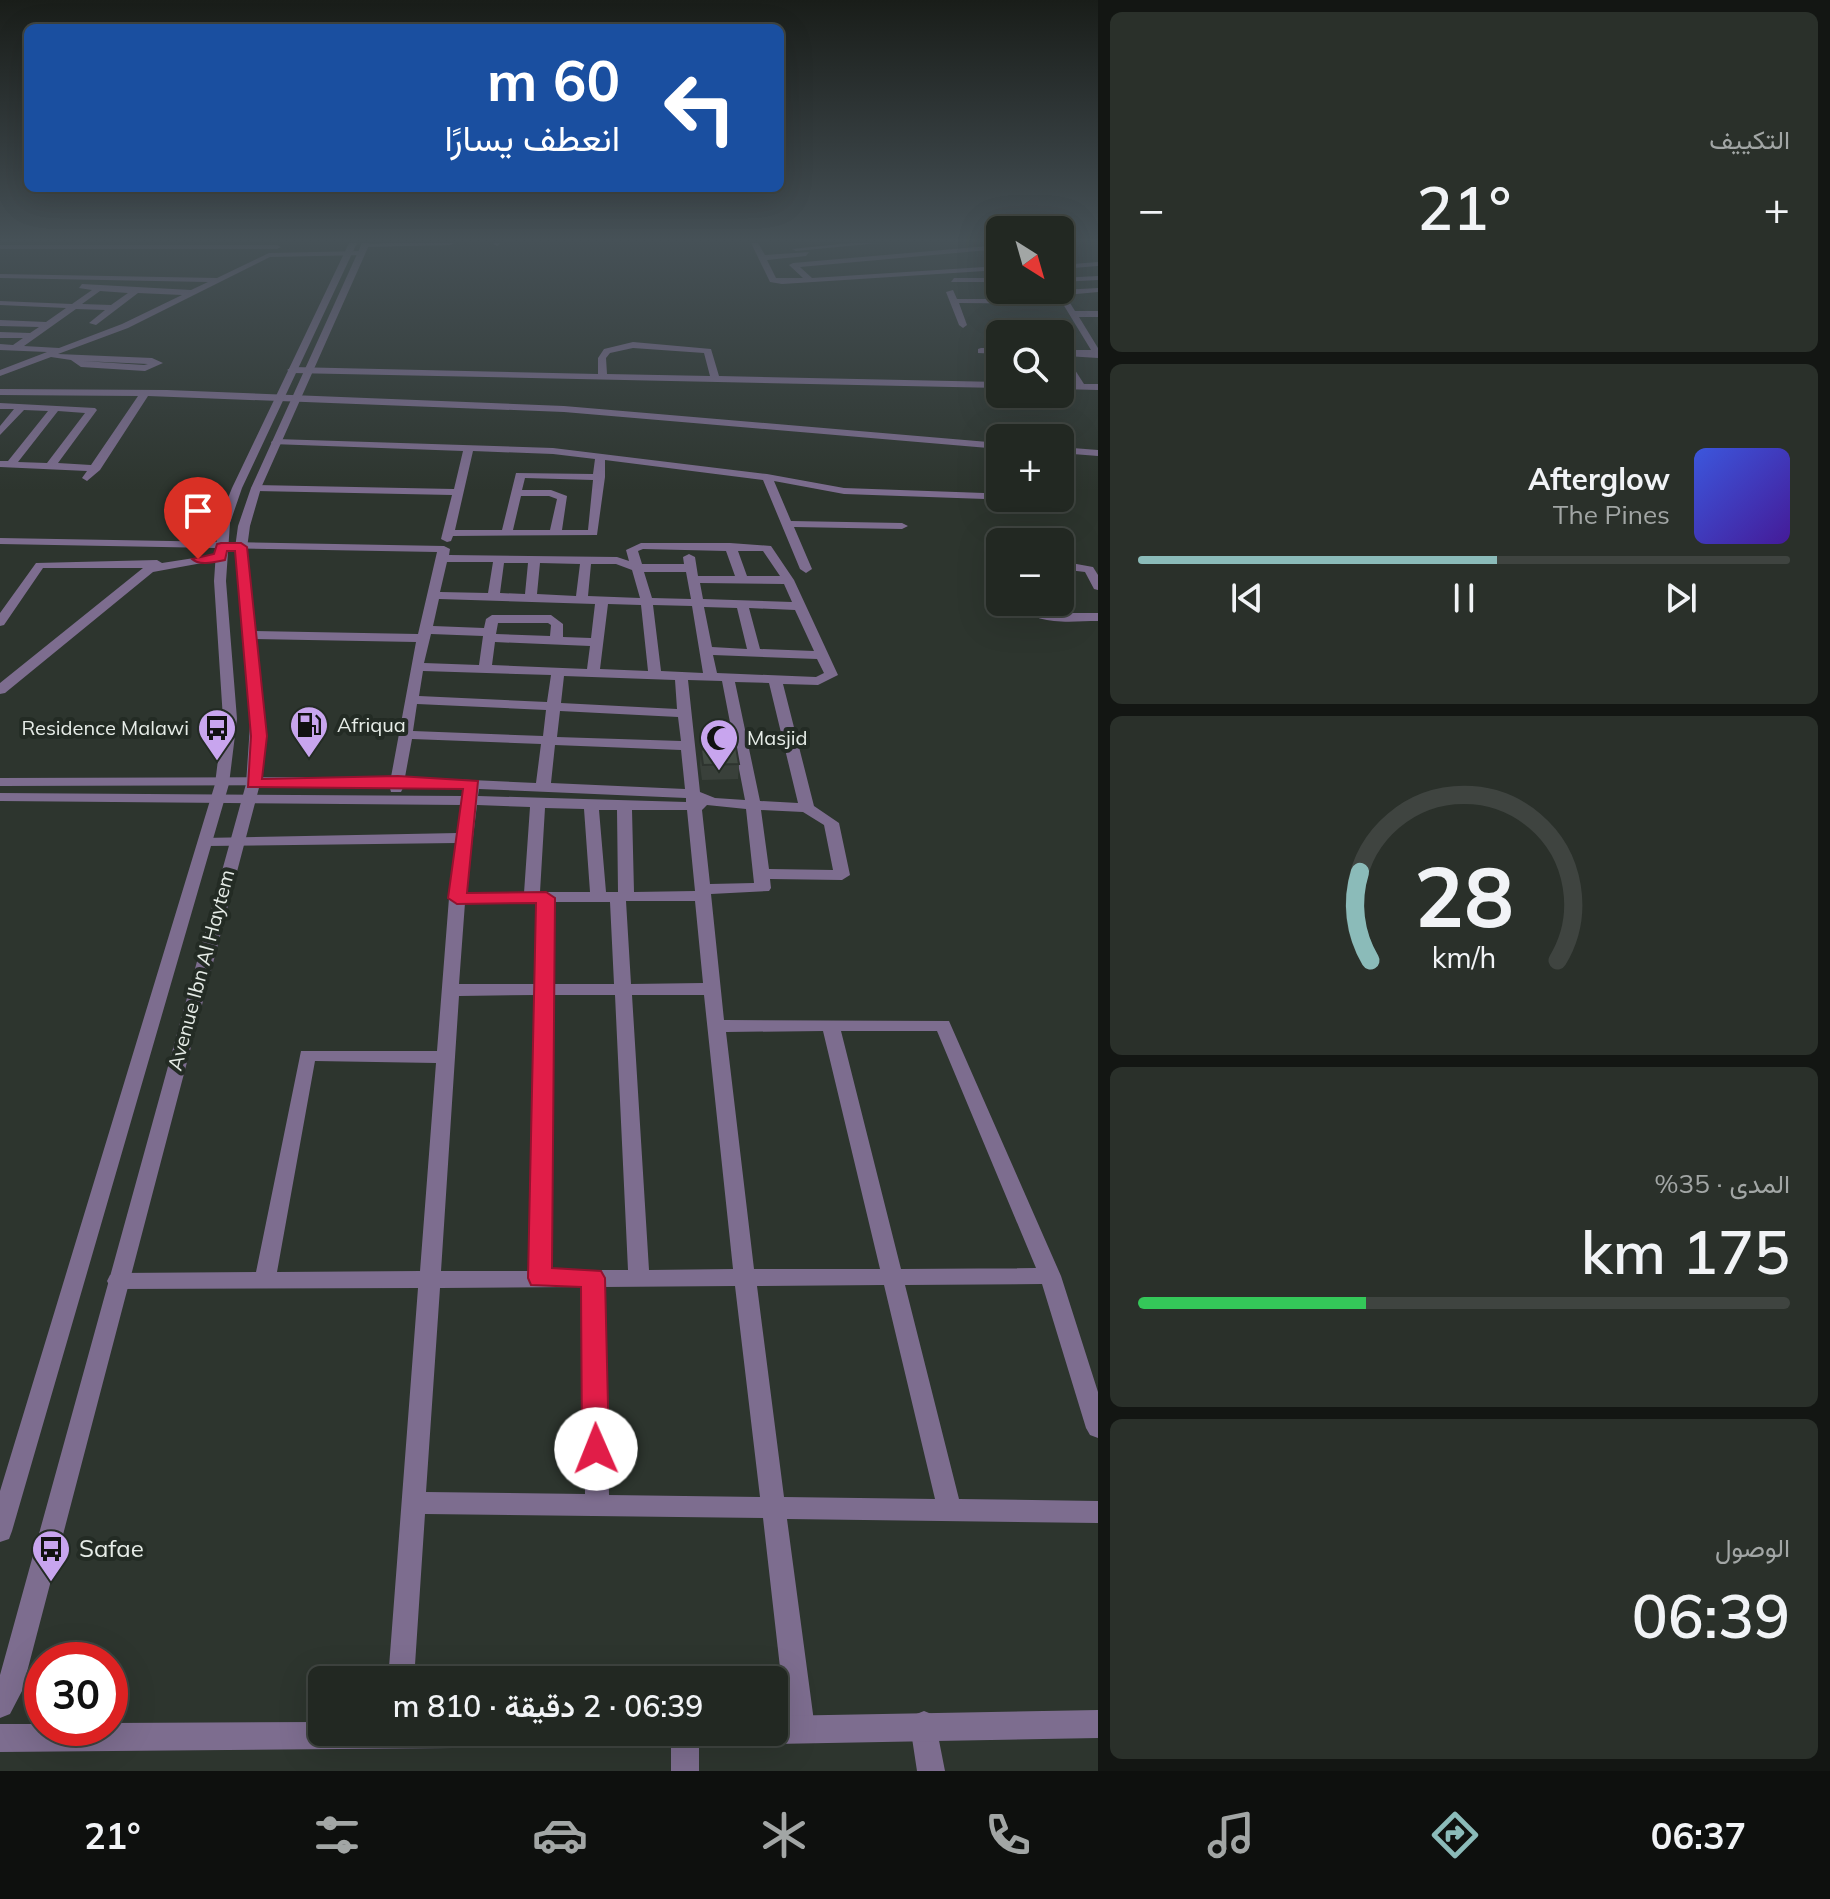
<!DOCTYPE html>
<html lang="ar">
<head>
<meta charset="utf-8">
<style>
  :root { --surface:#222822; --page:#2a302a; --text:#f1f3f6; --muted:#a2a6a5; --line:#3f4440; --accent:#8bbbb9 }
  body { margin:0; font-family:Mulish,Vazirmatn,sans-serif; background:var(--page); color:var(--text); direction:rtl; height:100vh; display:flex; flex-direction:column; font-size:30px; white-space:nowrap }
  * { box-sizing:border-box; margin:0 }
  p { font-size:26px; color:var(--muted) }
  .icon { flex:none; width:44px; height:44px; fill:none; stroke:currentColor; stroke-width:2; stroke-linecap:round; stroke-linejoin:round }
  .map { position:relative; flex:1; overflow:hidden; direction:ltr }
  .drawer { display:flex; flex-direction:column; gap:12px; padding:12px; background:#131613; width:732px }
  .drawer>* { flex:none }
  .banner { position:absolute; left:24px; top:24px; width:760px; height:168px; border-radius:12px; box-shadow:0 8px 32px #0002,0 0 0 2px var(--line); direction:rtl; background:#1a4fa0; color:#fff; overflow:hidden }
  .needle { width:52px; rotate:143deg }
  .fabs { position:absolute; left:986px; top:216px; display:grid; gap:16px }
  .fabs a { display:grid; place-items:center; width:88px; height:88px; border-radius:12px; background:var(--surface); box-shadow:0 8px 32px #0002,0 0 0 2px var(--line); font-size:40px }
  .speed { position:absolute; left:24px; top:1642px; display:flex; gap:16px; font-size:40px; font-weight:700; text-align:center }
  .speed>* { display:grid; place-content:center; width:104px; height:104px; border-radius:50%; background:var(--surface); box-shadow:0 8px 32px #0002,0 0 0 2px var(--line); line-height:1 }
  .speed .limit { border:12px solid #d22; background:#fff; color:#111 }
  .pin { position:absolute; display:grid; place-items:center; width:68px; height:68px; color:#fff; margin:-82px -34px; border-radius:50% 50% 50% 0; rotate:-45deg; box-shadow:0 0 8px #0007 }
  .pin .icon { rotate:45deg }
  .me { position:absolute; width:88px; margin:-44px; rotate:359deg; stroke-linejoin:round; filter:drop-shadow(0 0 6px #0008) }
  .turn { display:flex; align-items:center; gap:28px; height:168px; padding:0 32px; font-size:36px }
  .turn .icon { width:104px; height:104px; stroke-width:2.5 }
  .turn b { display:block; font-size:56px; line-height:68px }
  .big { font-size:60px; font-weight:600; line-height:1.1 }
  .drawer .widget { flex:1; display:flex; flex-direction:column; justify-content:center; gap:12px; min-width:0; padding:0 28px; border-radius:12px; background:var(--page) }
  .drawer .dial { align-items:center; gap:0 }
  .dial svg { height:208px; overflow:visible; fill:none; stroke:var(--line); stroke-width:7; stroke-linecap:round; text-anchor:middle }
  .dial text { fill:var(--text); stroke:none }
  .song { display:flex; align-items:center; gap:24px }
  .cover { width:96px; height:96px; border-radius:12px; background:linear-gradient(135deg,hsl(230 70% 55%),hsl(260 70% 35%)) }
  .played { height:8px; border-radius:4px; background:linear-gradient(90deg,var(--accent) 55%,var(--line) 55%) }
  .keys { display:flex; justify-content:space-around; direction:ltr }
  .heat { display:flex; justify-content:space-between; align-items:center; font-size:44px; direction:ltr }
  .charge { height:12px; border-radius:6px; background:linear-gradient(90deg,#34c759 35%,var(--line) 0) }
  .trip { position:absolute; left:308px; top:1666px; width:480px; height:80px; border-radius:12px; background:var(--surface); box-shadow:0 8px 32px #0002,0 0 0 2px var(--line); font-weight:600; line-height:80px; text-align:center; direction:rtl }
  .tab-bar { display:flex; height:128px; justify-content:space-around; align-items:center; background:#0e100e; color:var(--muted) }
  .tab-bar .icon { width:56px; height:56px }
  .tab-bar .active { color:var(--accent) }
  .tab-bar b { font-size:36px; color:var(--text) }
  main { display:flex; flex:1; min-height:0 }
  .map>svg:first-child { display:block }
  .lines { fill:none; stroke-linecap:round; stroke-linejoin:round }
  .pedestrian { fill:#7d6d8f; fill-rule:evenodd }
  .minor { fill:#7d6d8f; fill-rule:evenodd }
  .tertiary { fill:#7d6d8f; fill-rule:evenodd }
  .wall { fill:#39403a }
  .building { fill:#424b43; stroke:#2e342f; stroke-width:2 }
  .route { fill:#e11d48; stroke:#92132f; stroke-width:2 }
  .labels { text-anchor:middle; stroke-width:8; stroke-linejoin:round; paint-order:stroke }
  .poi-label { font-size:20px; fill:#e6ece7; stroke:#232b24; text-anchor:start }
  .street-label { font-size:20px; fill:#e6ece7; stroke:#232b24 }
  .near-poi-label { font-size:24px; fill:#e6ece7; stroke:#232b24; text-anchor:start }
</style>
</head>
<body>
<main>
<section class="drawer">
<div class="widget"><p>التكييف</p>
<div class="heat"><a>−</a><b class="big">21°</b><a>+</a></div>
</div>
<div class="widget">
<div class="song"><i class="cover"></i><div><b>Afterglow</b><p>The Pines</p></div></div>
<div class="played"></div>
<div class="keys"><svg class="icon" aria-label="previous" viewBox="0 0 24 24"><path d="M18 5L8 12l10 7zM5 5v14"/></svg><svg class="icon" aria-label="pause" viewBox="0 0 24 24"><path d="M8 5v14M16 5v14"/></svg><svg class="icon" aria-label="next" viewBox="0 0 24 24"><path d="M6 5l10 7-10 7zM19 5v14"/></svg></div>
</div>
<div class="widget dial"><svg viewBox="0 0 100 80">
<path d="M14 69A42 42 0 1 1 86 69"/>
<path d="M14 69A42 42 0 0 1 10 35" stroke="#8bbbb9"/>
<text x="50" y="56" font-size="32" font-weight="700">28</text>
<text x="50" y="72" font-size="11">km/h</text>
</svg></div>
<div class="widget"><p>المدى · 35%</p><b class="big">175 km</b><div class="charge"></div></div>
<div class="widget"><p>الوصول</p><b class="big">06:39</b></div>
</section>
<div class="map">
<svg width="1098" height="1771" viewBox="0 0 1098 1771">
  <rect width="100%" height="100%" fill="#2d352e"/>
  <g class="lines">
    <!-- pedestrian -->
    <path class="pedestrian" d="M 454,243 L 451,245 L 365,247 L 362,245 L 383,243 Z
      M 492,243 L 499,243 L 500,244 L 497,246 Z"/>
    <!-- minor -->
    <path class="minor" d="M 751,243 L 758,243 L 765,255 L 809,252 L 806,256 L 767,260 L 776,278 L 803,278 L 789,265 L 793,263 L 1000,245 L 1000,249 L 800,267 L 812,278 L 1000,266 L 1000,270 L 782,284 L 770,282 Z
      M 850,243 L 879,243 L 796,251 L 792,249 Z
      M 0,245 L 277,245 L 281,247 L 277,249 L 0,249 Z
      M 362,251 L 365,255 L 270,257 L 128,328 L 58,354 L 152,358 L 163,363 L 145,371 L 81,367 L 71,360 L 51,357 L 0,376 L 0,370 L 47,352 L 0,350 L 0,344 L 13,345 L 23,338 L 0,338 L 0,332 L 30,333 L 39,327 L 0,326 L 0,320 L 46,322 L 66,308 L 0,305 L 0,301 L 72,304 L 92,290 L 79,288 L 82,284 L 191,290 L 208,282 L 0,278 L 0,274 L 217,278 L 269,253 ZM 100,291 L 128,293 L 111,305 L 82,304 ZM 138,293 L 182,295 L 122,324 L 59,348 L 24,346 L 76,309 L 105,310 L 89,323 L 96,325 ZM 83,361 L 148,364 L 144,365 Z
      M 1098,262 L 1098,266 L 1060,269 L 1060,265 Z
      M 1098,276 L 1098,280 L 1060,282 L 1060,278 Z
      M 954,278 L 1000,278 L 1000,282 L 951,282 Z
      M 1060,288 L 1062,290 L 1098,288 L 1098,292 L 1065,295 L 1075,311 L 1098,311 L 1098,317 L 1079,317 L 1098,348 L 1098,358 L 1066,356 L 1084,384 L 1098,384 L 1098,390 L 1060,389 L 1060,383 L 1074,384 L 1060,361 L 1060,350 L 1091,350 L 1063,304 L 959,303 L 967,325 L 963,328 L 959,325 L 946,292 L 953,290 L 957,299 L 1060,299 L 1054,290 Z
      M 633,342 L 711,349 L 719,376 L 1000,382 L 1000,388 L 292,373 L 287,370 L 292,367 L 598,374 L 598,358 L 604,349 ZM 633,348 L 704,353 L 710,376 L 607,374 L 606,358 L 610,353 Z
      M 981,348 L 1000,348 L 1000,354 L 978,353 L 978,349 Z
      M 0,389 L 167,390 L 564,406 L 1000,443 L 1000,449 L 564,412 L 148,396 L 100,470 L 87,481 L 82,478 L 87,471 L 0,467 L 0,461 L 8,461 L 48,411 L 24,410 L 0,435 L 0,426 L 14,409 L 0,409 L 0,403 L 95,408 L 97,410 L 58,463 L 91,465 L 138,396 L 0,395 ZM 58,411 L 85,413 L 47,463 L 18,462 Z
      M 276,439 L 553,448 L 767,474 L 844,488 L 984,493 L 988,485 L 1000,482 L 1000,488 L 997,489 L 995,496 L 985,499 L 844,494 L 774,481 L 791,521 L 902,523 L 908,526 L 902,529 L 794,527 L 812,569 L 806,573 L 800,569 L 763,480 L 605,460 L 605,477 L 597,535 L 453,536 L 451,541 L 447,542 L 441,539 L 452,495 L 256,491 L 251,488 L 256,485 L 454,489 L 463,451 L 272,444 L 271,442 ZM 473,451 L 553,454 L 595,459 L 593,474 L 516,473 L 502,530 L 455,530 ZM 525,478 L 593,480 L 588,530 L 562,530 L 567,496 L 551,490 L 522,490 ZM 521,496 L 549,496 L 557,499 L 550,530 L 513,530 Z
      M 1060,447 L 1098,450 L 1098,456 L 1060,453 Z
      M 0,538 L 444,546 L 450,549 L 449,555 L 617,557 L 629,561 L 626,550 L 641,543 L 730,543 L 771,546 L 794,580 L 838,675 L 818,685 L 783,684 L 814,806 L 839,823 L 850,875 L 842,880 L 770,879 L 771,888 L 769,891 L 711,894 L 724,1020 L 949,1021 L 1061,1276 L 1098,1392 L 1098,1438 L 1090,1435 L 1086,1428 L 1042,1284 L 905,1285 L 959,1499 L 1098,1501 L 1098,1523 L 787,1519 L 815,1729 L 811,1739 L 801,1743 L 791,1739 L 787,1729 L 763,1518 L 425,1514 L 414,1680 L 388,1680 L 418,1288 L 118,1289 L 110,1287 L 107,1281 L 110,1275 L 118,1273 L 256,1272 L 301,1051 L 437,1051 L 449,898 L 457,843 L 207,846 L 202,844 L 199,841 L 202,838 L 458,833 L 462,805 L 0,801 L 0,793 L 463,796 L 464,788 L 404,786 L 401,792 L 391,792 L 389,785 L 0,786 L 0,778 L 391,777 L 416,642 L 248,639 L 242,635 L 248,631 L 418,634 L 437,552 L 0,544 ZM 643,549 L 726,551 L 735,576 L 698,576 L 695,557 L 689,554 L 683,557 L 684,564 L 642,564 L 638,551 ZM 738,551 L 763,551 L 780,576 L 747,576 ZM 447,562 L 493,562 L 488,593 L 440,592 ZM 504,563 L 528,563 L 525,594 L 500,593 ZM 540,563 L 580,564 L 576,596 L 537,594 ZM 591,564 L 616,564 L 632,570 L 640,598 L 588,596 ZM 644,572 L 686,572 L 691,599 L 652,598 ZM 700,583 L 784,584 L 792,602 L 703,599 ZM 439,599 L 595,604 L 591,638 L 563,637 L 563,624 L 551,615 L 492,615 L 486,619 L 484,628 L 433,626 ZM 608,604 L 641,605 L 648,671 L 600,669 ZM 653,605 L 692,606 L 703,673 L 661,671 ZM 704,607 L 737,608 L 747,649 L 712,647 ZM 749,608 L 795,610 L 814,651 L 760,649 ZM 498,623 L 548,623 L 551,625 L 550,636 L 496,634 ZM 431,634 L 483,636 L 479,665 L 424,663 ZM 495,642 L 590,646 L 587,669 L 492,665 ZM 713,655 L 817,659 L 824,673 L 816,677 L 717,673 ZM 423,671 L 551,675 L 547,702 L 419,696 ZM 564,676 L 675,680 L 677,709 L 561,703 ZM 688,680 L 722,681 L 745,800 L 715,798 L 700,792 ZM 735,682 L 769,683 L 798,803 L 760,801 ZM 417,704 L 546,710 L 543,736 L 413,731 ZM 560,711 L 678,717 L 681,741 L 557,737 ZM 412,739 L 541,744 L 536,783 L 405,777 ZM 555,745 L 681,750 L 685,789 L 551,783 ZM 479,789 L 686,798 L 686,802 L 478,796 ZM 477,805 L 530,807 L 524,893 L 466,893 ZM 707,805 L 746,809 L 754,883 L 710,884 L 702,810 ZM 545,808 L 584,809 L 590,892 L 540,892 ZM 599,810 L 617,810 L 618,892 L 606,892 ZM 632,810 L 687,810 L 695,891 L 634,892 ZM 761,810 L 803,812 L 824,825 L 833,870 L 769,869 ZM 626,901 L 695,901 L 703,983 L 631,984 ZM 538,902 L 536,984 L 459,984 L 465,903 ZM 554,902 L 610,902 L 614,984 L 553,984 ZM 536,995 L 530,1271 L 441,1271 L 459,996 ZM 553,995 L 615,995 L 628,1270 L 551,1270 ZM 632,995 L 704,995 L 733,1269 L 649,1270 ZM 823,1031 L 880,1269 L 754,1269 L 726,1032 ZM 841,1031 L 937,1031 L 1036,1268 L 901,1269 ZM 315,1061 L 436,1063 L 420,1271 L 277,1272 ZM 884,1285 L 935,1499 L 784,1497 L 757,1286 ZM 735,1286 L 760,1497 L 609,1495 L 604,1287 ZM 582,1287 L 585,1494 L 426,1492 L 440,1288 Z
      M 220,554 L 226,557 L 224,559 L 153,572 L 5,693 L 0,694 L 0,683 L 143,568 L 43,568 L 4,625 L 0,626 L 0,613 L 36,563 L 157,560 L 162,563 Z
      M 1060,561 L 1093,567 L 1098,575 L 1098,590 L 1094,589 L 1085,572 L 1060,569 Z
      M 1015,602 L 1028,602 L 1046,613 L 1098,613 L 1098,621 C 1069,621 1035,627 1015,602 Z
      M 924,1711 L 934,1715 L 945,1771 L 917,1771 L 910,1725 L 914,1715 Z
      M 671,1732 L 699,1732 L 699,1771 L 671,1771 Z"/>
    <!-- tertiary -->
    <path class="tertiary" d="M 349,243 L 357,243 L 242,488 L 230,523 L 226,581 L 237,719 L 229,784 L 12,1531 L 9,1539 L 0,1542 L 0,1491 L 215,784 L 223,719 L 214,581 L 218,523 L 232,488 Z
      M 362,243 L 370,243 L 261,488 L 250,526 L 247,548 L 264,725 L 260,784 L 22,1691 L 10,1714 L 0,1718 L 0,1675 L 246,784 L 250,725 L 235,548 L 238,526 L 251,488 Z
      M 1098,1710 L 1098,1738 L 774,1744 L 764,1740 L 761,1732 L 774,1732 L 774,1716 Z
      M 322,1722 L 322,1732 L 712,1732 L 708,1742 L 698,1746 L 0,1752 L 0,1724 L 42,1724 L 42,1728 L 110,1728 L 110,1723 Z"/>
  </g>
  <!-- wall -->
  <path class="wall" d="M 701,750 L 739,764 L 738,779 L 702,780 L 700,765 Z"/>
  <!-- building -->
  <path class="building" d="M 735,742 L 739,764 L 703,765 L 701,750 L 720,743 Z"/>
  <!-- sky -->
  <linearGradient id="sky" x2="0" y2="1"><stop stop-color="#191d19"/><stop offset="0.49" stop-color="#465157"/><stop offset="1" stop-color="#465157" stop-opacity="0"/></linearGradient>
  <rect width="1098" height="491" fill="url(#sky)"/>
  <!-- route -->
  <path class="route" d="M 221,543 L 241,543 L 247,547 L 267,736 L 262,779 L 398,776 L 478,781 L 467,893 L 546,892 L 555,898 L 552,1268 L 601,1271 L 605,1278 L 609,1449 L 605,1457 L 596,1460 L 586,1457 L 582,1449 L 581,1287 L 531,1285 L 528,1278 L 536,903 L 457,904 L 448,898 L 463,789 L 248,787 L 251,736 L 235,551 L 227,551 L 225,560 C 215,562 199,566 192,559 L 214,554 L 217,544 Z"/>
  <!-- icons -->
  <defs>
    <symbol id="fuel-pin" viewBox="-11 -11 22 30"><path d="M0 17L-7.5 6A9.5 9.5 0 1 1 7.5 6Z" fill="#c8a5ee" stroke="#232b24"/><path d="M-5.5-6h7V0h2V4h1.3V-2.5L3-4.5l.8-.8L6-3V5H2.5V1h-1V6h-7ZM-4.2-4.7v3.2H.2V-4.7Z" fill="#111"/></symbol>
    <symbol id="bus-pin" viewBox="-11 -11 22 30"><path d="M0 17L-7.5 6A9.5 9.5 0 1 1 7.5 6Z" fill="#c8a5ee" stroke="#232b24"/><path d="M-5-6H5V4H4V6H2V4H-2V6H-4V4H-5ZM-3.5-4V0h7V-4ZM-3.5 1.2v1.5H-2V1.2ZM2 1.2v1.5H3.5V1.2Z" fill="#111"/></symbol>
    <symbol id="mosque-pin" viewBox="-11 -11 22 30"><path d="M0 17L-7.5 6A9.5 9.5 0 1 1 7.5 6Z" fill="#c8a5ee" stroke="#232b24"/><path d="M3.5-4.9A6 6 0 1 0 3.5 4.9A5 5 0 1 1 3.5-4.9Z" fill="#111"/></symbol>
  </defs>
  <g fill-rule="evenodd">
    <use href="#fuel-pin" x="287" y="703" width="44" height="60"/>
    <use href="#bus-pin" x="195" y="706" width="44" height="60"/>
    <use href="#mosque-pin" x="697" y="716" width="44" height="60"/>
    <use href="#bus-pin" x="29" y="1527" width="44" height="60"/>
  </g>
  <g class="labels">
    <!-- poi labels -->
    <g class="poi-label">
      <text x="337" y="732">Afriqua</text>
      <text x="189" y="735" text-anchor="end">Residence Malawi</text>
      <text x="747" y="745">Masjid</text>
    </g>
    <!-- street labels -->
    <g class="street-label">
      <text transform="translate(201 970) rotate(-75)" y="7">Avenue Ibn Al Haytem</text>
    </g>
    <!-- near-poi labels -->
    <g class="near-poi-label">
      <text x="79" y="1557">Safae</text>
    </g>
  </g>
</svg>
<div class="fabs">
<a><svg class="needle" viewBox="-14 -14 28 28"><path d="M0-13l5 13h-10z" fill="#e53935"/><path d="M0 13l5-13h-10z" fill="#a2a6a5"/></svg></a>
<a><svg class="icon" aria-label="search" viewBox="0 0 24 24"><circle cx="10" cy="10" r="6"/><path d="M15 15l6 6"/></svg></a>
<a>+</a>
<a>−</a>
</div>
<div class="speed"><div class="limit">30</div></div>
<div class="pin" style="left:198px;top:559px;background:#d93025"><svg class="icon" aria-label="arrive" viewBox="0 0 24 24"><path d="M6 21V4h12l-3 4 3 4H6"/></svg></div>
<svg class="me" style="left:596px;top:1449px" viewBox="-20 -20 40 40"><circle r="19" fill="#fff"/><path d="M0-13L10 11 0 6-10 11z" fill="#e11d48"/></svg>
<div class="trip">06:39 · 2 دقيقة · 810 m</div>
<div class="banner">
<div class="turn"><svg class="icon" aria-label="left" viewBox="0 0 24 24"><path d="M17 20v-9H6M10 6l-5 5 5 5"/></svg><div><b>60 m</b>انعطف يسارًا</div></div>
</div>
</div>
</main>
<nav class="tab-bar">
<b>06:37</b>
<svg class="icon active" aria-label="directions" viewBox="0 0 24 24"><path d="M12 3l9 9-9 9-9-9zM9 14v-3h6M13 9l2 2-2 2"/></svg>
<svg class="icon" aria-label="music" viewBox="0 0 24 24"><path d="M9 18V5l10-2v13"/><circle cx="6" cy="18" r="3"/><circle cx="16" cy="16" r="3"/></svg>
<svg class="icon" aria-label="phone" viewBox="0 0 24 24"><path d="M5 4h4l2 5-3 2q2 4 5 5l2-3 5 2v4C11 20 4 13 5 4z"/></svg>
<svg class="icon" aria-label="climate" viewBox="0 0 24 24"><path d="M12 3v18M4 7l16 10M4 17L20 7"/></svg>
<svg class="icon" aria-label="car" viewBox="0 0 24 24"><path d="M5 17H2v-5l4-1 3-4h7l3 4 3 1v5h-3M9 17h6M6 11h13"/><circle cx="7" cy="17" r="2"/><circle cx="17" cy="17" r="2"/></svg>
<svg class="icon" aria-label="filters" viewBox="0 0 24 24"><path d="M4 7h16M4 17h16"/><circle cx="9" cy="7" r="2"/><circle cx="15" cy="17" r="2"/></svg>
<b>21°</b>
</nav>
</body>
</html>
